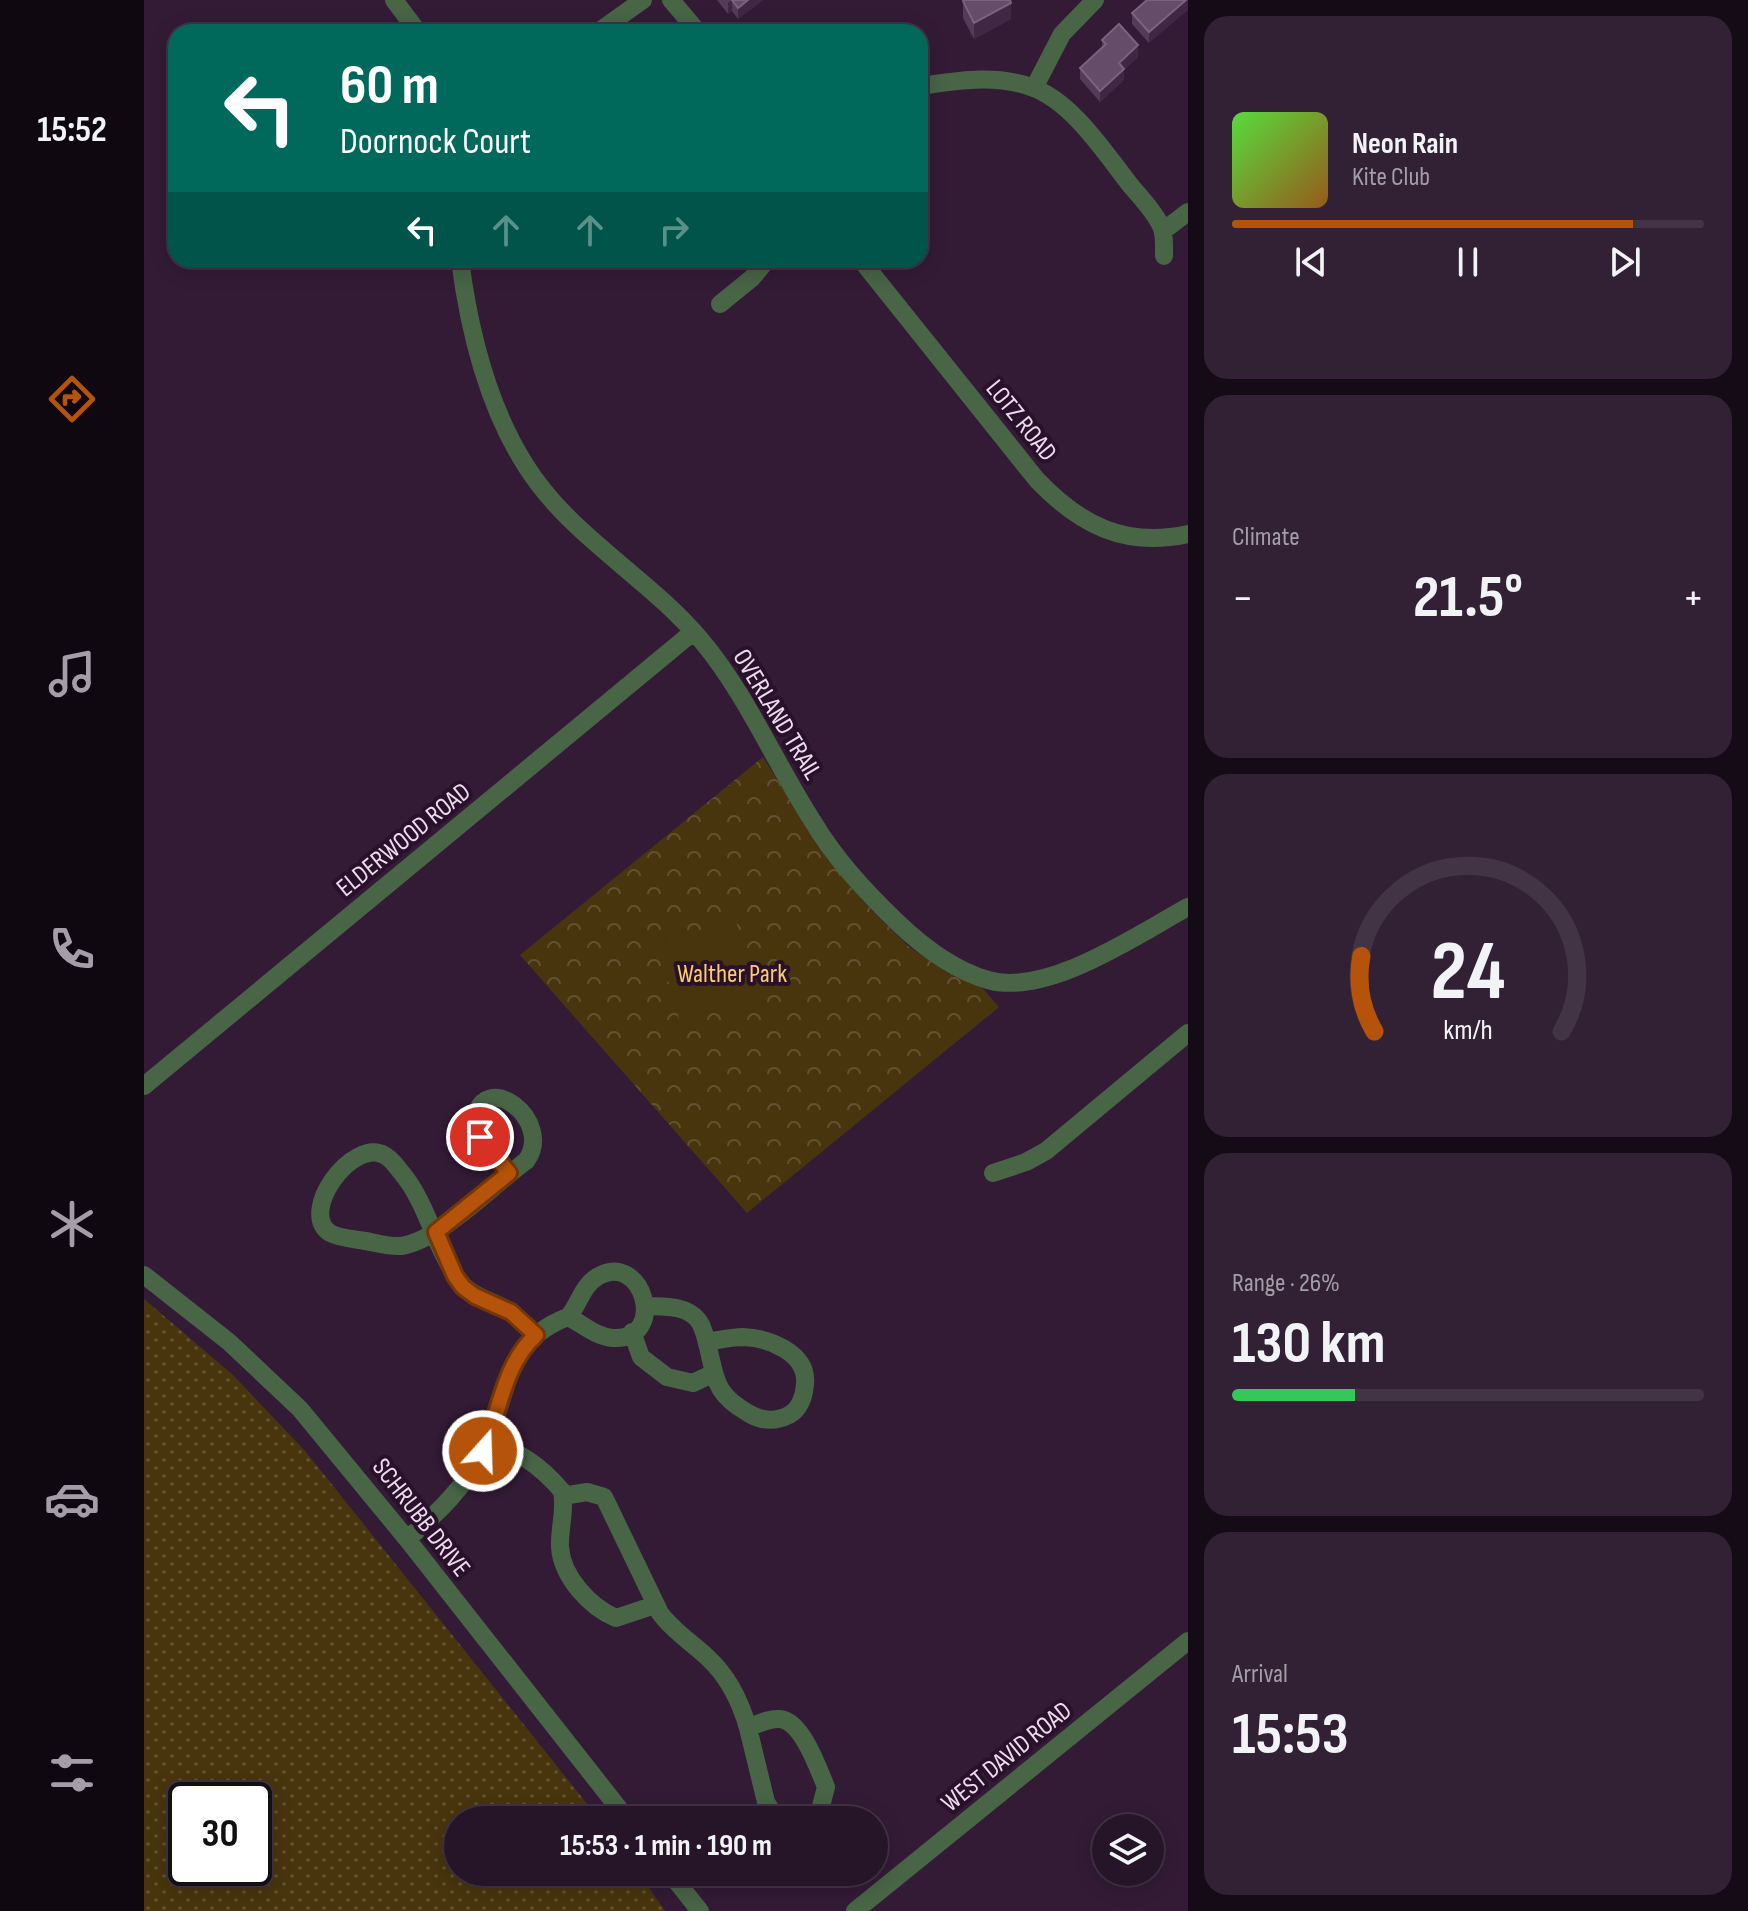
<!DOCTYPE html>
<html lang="en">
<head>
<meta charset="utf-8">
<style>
  :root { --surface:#261428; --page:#322134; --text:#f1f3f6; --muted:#a49ea8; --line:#423345; --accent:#b45309 }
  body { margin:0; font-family:"Sofia Sans Condensed",sans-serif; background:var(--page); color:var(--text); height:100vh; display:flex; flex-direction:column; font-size:30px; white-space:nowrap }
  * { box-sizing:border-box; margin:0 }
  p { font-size:26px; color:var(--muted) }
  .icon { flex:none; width:44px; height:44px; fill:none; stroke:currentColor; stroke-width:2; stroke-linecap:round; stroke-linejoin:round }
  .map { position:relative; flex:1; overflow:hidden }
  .details { display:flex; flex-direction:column; gap:16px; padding:16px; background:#150b16; width:560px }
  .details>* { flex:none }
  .banner { position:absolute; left:24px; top:24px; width:760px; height:244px; border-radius:24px; box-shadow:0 4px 20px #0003,0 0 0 2px var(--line); background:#00695c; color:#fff; overflow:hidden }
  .buttons { position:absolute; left:948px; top:1814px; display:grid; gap:16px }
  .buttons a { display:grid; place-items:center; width:72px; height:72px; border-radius:50%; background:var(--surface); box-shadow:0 4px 20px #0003,0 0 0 2px var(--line); font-size:40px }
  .speed { position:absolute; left:24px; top:1782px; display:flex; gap:16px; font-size:40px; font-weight:700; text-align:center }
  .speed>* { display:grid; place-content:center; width:104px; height:104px; border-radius:50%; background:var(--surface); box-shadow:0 4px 20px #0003,0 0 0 2px var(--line); line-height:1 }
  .speed .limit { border:4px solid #111; border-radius:12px; background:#fff; color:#111 }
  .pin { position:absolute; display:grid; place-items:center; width:68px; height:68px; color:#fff; margin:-34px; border:4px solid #fff; border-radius:50%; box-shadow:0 2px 8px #0007 }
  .me { position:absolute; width:88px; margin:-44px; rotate:20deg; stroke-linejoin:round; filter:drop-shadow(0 0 6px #0008) }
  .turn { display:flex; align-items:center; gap:28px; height:168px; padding:0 40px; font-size:36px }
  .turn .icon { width:104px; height:104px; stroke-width:2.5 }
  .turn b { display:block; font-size:56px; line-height:68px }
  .lanes { display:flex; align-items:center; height:76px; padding:0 40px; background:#0003; justify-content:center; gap:40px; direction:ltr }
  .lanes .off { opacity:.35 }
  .big { font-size:60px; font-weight:700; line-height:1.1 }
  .details .widget { flex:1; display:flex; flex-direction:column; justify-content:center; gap:12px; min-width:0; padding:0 28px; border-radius:24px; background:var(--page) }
  .details .dial { align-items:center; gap:0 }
  .dial svg { height:208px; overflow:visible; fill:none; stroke:var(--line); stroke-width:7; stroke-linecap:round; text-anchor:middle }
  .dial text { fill:var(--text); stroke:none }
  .song { display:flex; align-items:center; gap:24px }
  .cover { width:96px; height:96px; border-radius:12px; background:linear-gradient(135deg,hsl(110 70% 55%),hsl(30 70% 35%)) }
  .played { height:8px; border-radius:4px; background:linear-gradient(90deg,var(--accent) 85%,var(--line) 85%) }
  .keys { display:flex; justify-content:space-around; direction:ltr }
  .heat { display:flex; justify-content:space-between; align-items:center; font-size:44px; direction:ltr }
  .charge { height:12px; border-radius:6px; background:linear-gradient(90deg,#34c759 26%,var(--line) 0) }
  .trip { position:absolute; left:300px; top:1806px; width:444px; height:80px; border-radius:40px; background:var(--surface); box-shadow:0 4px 20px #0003,0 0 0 2px var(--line); font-weight:700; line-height:80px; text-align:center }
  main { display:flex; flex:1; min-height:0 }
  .dock { display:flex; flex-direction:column; width:144px; justify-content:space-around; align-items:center; background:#0f0810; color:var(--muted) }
  .dock .icon { width:56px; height:56px }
  .dock .active { color:var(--accent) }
  .dock b { font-size:36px; color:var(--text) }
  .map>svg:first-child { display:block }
  .grass { fill:url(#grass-dots); fill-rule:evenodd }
  .forest { fill:url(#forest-crowns) }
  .garden { fill:#48350d }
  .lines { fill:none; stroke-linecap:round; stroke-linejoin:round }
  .minor { stroke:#486546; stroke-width:18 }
  .wall { fill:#543b57 }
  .shaded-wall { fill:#402743 }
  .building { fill:#654c68; stroke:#7a637d; stroke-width:2 }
  .route-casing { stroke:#753606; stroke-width:20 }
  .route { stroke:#b45309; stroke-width:14 }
  .labels { text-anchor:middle; stroke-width:8; stroke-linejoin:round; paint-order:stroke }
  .street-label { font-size:26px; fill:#ecdcee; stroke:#29112c }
  .park-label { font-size:26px; fill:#fecc67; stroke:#29112c }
</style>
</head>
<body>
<main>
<nav class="dock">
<b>15:52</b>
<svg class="icon active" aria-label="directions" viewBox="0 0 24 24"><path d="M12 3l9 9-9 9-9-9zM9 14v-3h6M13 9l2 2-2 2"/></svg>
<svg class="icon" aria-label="music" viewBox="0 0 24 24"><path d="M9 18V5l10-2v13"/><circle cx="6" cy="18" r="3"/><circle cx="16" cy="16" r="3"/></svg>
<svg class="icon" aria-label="phone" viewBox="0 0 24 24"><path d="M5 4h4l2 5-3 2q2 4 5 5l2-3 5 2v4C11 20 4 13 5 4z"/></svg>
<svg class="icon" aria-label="climate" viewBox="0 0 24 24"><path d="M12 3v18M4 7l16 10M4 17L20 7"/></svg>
<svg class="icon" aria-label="car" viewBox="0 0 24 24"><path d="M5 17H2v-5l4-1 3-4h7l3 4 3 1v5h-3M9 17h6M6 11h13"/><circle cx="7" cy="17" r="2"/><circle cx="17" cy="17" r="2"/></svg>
<svg class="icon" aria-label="filters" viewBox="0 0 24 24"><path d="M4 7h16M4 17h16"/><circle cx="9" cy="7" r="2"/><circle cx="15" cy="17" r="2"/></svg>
</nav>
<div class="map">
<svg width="1044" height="1911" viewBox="0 0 1044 1911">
  <defs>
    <pattern id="grass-dots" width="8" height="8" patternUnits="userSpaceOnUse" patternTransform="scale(2)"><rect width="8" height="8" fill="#48350d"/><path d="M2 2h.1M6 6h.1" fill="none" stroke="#635231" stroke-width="1.8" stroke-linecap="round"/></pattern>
    <pattern id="forest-crowns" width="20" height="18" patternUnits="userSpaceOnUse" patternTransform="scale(2)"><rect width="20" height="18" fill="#48350d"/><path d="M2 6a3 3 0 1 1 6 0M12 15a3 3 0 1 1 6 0" fill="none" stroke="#635231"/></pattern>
  </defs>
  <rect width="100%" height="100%" fill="#331b36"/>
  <!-- grass -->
  <path class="grass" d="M 0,1299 L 89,1375 L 162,1452 L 456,1820 L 314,1820 L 314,1872 L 494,1872 L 521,1911 L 0,1911 ZM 110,1800 L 110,1868 L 42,1868 L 42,1800 Z"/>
  <!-- forest -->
  <path class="forest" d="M 619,757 L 682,857 L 719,901 L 764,946 L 804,973 L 833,982 L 855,1007 L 603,1213 L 376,955 Z"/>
  <!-- garden -->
  <path class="garden" d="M 592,921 L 612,1000 L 536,1022 L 514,946 Z"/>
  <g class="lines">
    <!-- minor -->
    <path class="minor" d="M 250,0 L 274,32
      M 527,0 L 554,32
      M 454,32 L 499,0
      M 776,86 C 813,81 850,74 887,87 C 928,101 961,153 987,186 C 997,198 1010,211 1017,226 C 1021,235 1020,246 1020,256
      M 890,88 L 918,34 L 951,0
      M 1019,231 L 1044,212
      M 316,260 C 325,330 343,405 382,466 C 426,536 504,577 557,640 C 603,695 630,761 668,820 C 691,859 721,891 753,922 C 779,947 809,970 844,980 C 903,997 993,935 1044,907
      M 717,260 L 893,480 C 936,525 981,548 1044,534
      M 576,304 L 608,278 L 623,260
      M 0,1086 L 549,632
      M 365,1173 L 336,1137 L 330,1124 C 337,1064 412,1121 382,1161 C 350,1184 295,1241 257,1246 C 245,1247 233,1243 221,1241 C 210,1239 195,1238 186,1233 C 154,1212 208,1138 240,1155 C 247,1158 252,1166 257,1172 C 284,1204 290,1246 314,1279 C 327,1298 347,1299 365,1311 C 374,1317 383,1327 392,1335
      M 849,1173 L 882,1162 L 902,1151 L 1044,1033
      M 0,1275 L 85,1342 L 156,1409 L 263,1539 L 484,1820
      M 502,1306 C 520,1307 542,1305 554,1320 C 559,1326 561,1335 563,1343 C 572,1378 569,1393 604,1413 C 617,1421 631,1422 645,1415 C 656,1409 660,1396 661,1384 C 664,1353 625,1338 599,1337 C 587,1337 575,1340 563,1342
      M 488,1332 L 497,1357 L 523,1377 L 549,1383 L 568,1374
      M 344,1440 C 377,1454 394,1463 418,1491 C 422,1510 415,1529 416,1547 C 418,1577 446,1607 472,1618 L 511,1605
      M 419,1496 L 443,1492 L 460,1497 L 516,1613 C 529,1631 547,1642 563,1657 C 584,1676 596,1700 604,1728
      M 263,1539 C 293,1514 321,1487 339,1451 C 365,1398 358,1341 424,1317 C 439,1324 452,1337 469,1338 C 525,1341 499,1249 453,1277 C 438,1286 435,1305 424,1317
      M 638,1820 L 628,1812 L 622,1802 L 604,1728 C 614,1724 625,1718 636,1719 C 658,1721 674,1768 682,1787 L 676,1810 L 663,1820
      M 525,1872 L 556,1911
      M 711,1911 L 1044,1641"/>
  </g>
  <!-- wall -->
  <path class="wall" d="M 573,0 L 619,0 L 594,19 L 588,11 L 584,14 Z
    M 1044,0 L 1005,43 L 988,24 L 988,13 Z
    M 819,1 L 867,19 L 830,39 L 819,18 Z
    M 958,40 L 994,57 L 980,70 L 980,80 L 956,102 L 936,79 L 936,68 L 958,48 Z"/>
  <!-- shaded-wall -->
  <path class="shaded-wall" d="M 588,0 L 588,11 L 584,14 L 584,3 Z
    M 604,0 L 619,0 L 594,19 L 594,8 Z
    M 1042,0 L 1044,0 L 1044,10 L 1005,43 L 1005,32 Z
    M 867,3 L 867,19 L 830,39 L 830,23 Z
    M 994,45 L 994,57 L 980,70 L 980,80 L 956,102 L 956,91 L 975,63 Z"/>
  <!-- building -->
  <path class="building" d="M 588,0 L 604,0 L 594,8 Z
    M 821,0 L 866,0 L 867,3 L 830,23 L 819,1 Z
    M 1003,0 L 1042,0 L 1005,32 L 988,13 Z
    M 975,24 L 994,45 L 975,63 L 980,69 L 956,91 L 936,68 L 962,44 L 958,40 Z"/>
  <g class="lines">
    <defs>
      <path id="route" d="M 336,1137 L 365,1173 L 292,1232 L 311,1276 L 319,1287 L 331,1296 L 367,1312 L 392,1335 C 359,1365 356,1412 339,1451"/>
    </defs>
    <!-- route casing -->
    <use href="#route" class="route-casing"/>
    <!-- route -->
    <use href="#route" class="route"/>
  </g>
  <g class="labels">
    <!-- street labels -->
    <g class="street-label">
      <text transform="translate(878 420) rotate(51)" y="9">LOTZ ROAD</text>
      <text transform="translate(634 714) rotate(59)" y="9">OVERLAND TRAIL</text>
      <text transform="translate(259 839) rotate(-39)" y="9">ELDERWOOD ROAD</text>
      <text transform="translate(278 1517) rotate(52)" y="9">SCHRUBB DRIVE</text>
      <text transform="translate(862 1756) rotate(-39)" y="9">WEST DAVID ROAD</text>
    </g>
    <!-- park labels -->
    <g class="park-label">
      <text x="588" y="982">Walther Park</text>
    </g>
  </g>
</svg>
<div class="buttons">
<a><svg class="icon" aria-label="layers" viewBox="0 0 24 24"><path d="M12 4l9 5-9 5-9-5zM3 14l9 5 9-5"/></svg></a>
</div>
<div class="speed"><div class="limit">30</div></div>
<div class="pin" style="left:336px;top:1137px;background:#d93025"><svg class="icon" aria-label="arrive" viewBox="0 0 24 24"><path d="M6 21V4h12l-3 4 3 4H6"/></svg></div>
<svg class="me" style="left:339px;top:1451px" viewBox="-20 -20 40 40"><circle r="17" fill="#b45309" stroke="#fff" stroke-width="3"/><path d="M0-11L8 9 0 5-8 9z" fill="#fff"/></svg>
<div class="trip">15:53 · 1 min · 190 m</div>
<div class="banner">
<div class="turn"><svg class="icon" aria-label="left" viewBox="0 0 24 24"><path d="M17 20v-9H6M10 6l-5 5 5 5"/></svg><div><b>60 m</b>Doornock Court</div></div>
<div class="lanes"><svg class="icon" aria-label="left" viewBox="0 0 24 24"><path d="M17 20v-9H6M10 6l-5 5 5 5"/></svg><svg class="icon off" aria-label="ahead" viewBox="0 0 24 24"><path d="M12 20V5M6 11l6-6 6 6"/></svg><svg class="icon off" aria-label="ahead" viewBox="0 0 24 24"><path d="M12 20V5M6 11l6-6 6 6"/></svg><svg class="icon off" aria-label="right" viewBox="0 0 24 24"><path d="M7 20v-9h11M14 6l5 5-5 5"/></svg></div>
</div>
</div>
<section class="details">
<div class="widget">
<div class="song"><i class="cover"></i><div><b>Neon Rain</b><p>Kite Club</p></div></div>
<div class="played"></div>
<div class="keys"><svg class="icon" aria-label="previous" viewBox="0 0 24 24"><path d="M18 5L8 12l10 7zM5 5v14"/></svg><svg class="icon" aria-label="pause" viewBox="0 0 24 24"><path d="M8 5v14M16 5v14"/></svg><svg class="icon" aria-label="next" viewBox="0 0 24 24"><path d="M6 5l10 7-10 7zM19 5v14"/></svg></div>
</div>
<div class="widget"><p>Climate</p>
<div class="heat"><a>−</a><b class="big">21.5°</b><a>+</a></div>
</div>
<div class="widget dial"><svg viewBox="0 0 100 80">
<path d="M14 69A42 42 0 1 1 86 69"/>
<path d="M14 69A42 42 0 0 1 9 40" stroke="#b45309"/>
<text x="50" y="56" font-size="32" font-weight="700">24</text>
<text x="50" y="72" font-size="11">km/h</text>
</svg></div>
<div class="widget"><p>Range · 26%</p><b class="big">130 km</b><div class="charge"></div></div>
<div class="widget"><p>Arrival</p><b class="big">15:53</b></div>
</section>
</main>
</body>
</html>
